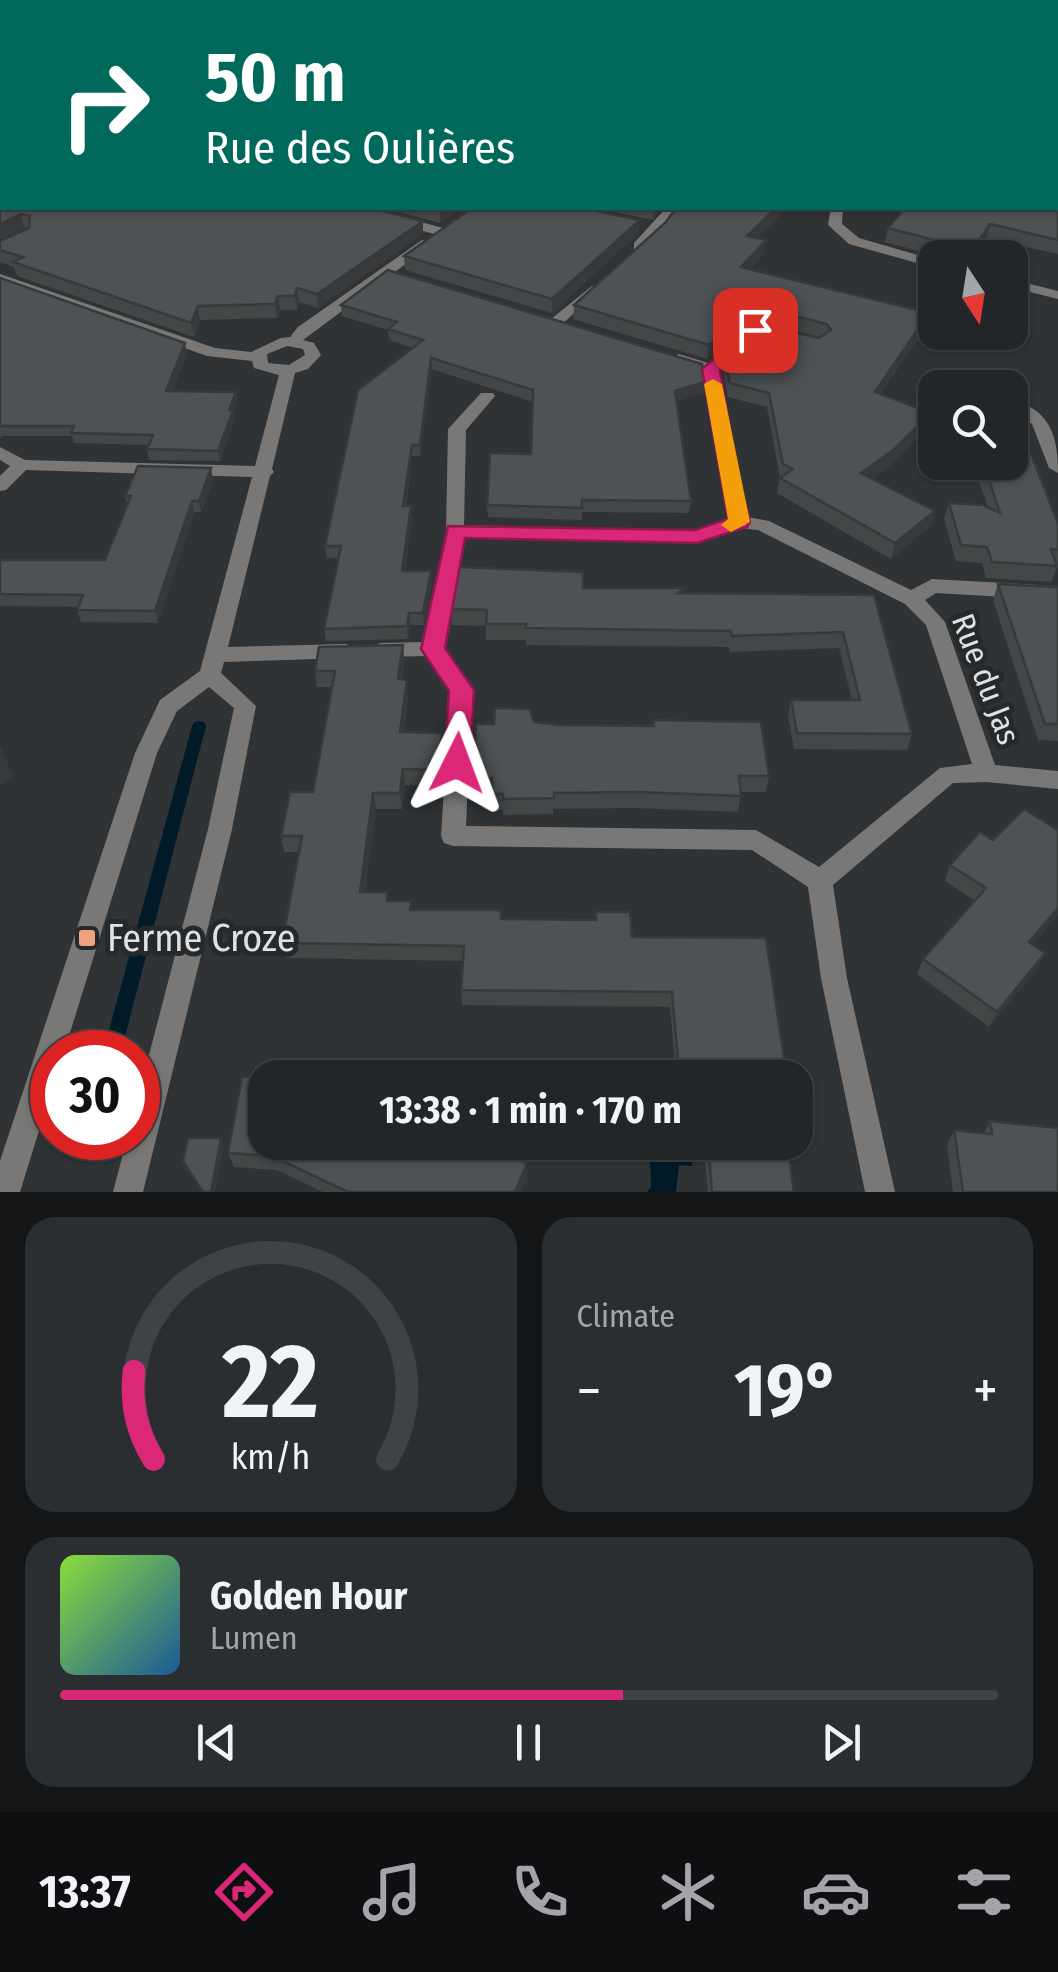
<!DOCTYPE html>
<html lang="en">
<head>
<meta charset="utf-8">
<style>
  :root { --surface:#232628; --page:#2b2e30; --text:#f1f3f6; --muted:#a3a5a8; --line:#404345; --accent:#db2777 }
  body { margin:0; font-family:"Fira Sans Condensed",sans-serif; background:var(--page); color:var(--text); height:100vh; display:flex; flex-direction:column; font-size:38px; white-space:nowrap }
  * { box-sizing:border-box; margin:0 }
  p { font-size:32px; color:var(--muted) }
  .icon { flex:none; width:55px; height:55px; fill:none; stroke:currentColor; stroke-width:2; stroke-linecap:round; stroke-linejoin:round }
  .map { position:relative; height:1192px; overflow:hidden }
  .drawer { display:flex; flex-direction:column; gap:25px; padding:25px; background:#131516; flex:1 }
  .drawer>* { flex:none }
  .hud { position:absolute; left:0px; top:0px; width:1060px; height:210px; box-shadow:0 2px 8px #0004,0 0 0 2px var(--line); background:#00695c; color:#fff; overflow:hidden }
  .needle { width:65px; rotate:168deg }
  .fabs { position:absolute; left:918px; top:240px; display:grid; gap:20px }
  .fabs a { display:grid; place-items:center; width:110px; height:110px; border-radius:20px; background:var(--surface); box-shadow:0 2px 8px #0004,0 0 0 2px var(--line); font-size:50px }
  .speed { position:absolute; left:30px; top:1030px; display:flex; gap:20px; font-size:50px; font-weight:700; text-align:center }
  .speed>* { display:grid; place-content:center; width:130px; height:130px; border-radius:50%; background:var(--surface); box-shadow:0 2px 8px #0004,0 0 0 2px var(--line); line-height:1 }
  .speed .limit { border:15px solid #d22; background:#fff; color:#111 }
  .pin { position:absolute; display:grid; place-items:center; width:85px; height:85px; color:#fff; margin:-42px; border-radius:20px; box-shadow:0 5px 15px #0006 }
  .me { position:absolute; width:110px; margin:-55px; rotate:3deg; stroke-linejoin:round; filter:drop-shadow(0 0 8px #0008) }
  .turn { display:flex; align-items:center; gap:35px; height:210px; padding:0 40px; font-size:45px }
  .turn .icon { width:130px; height:130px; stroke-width:2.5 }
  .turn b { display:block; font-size:70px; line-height:85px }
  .big { font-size:75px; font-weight:700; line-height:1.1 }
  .drawer .widget { flex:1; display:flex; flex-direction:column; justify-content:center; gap:15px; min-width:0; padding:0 35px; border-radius:30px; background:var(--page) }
  .drawer .dial { align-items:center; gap:0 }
  .dial svg { height:260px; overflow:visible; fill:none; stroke:var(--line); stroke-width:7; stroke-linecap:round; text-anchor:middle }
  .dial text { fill:var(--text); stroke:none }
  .song { display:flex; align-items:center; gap:30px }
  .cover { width:120px; height:120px; border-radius:15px; background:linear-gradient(135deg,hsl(90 70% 55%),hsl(210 70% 35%)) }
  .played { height:10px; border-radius:5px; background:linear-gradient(90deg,var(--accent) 60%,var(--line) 60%) }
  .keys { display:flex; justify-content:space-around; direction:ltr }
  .heat { display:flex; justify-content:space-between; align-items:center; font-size:55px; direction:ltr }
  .drawer .tiles { flex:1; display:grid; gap:25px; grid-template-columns:1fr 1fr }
  .widget:last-child { grid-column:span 2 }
  .trip { position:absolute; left:248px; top:1060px; width:565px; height:100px; border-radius:30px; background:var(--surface); box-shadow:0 2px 8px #0004,0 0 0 2px var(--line); font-weight:700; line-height:100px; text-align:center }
  .tabs { display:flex; height:160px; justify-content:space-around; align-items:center; background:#0e0f10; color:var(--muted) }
  .tabs .icon { width:70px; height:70px }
  .tabs .current { color:var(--accent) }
  .tabs b { font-size:45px; color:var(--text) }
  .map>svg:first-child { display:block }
  .water { fill:#011a28 }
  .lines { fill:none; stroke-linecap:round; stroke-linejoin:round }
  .stream { fill:#011a28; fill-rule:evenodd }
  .river { fill:#011a28; fill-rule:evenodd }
  .lane { fill:#7a7877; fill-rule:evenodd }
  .street { fill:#7a7877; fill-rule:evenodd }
  .secondary { stroke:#a29f9d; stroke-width:20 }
  .wall { fill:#434748 }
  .shaded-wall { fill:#37393b }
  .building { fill:#4e5254; stroke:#37393b; stroke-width:2.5 }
  .route { fill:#db2777; stroke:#8e194d; stroke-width:2.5 }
  .slow { fill:#f59e0b }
  .poi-dot { fill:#f2a17e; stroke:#25292b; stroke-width:4 }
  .labels { text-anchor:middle; stroke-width:10; stroke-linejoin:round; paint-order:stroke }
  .street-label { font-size:32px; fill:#dfe1e2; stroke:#25292b }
  .near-poi-label { font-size:38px; fill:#dfe1e2; stroke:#25292b; text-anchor:start }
</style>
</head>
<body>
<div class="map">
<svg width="1058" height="1192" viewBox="0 0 1058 1192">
  <rect width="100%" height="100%" fill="#2f3335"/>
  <!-- water -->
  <path class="water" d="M 660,1152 L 692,1156 L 692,1166 L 679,1165 L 676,1192 L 647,1192 L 651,1187 L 650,1157 Z"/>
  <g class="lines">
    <!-- stream -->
    <path class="stream" d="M 199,721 L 204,722 L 206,726 L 121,1052 L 103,1052 L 192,726 L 194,722 Z
      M 77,1138 L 95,1138 L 91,1151 L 84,1153 L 77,1151 L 75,1144 Z"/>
    <!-- river -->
    <path class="river" d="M 527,0 L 572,0 L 574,2 L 529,2 Z
      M 2,38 L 2,62 L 0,63 L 0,39 Z"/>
    <!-- lane -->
    <path class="lane" d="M 831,208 L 843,208 L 842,224 L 859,238 L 935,260 L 935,268 L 849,244 L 828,225 Z
      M 1010,279 L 1058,291 L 1058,299 L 1010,287 Z"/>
    <!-- street -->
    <path class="street" d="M 666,208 L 680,208 L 644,249 L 634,249 L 634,243 Z
      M 398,216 L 447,229 L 449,232 L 442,236 L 393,223 L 393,217 Z
      M 422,240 L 434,243 L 303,340 L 314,343 L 321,355 L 308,369 L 295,373 L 272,469 L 274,472 L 270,476 L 228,647 L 346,644 L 356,651 L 346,658 L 224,662 L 221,673 L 256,706 L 232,829 L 143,1192 L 113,1192 L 127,1138 L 138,1138 L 138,1097 L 208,829 L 234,708 L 209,687 L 177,711 L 157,753 L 64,1052 L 52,1052 L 52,1089 L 20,1192 L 0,1192 L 0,1161 L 135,753 L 160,700 L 200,671 L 252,477 L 26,470 L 6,490 L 0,491 L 0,476 L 10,466 L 0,460 L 0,447 L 25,460 L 255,466 L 279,375 L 254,368 L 252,361 L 207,356 L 0,283 L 0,274 L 215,348 L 251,352 L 281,338 L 290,337 L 298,327 ZM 287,346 L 303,349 L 305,355 L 289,365 L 268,363 L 267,354 Z
      M 592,286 L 597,287 L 597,293 L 561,325 L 551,325 L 551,319 Z
      M 755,325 L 786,335 L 778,340 L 758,335 L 719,370 L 747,517 L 769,521 L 911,590 L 932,579 L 1058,586 L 1058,600 L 936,593 L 925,600 L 945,622 L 995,765 L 1058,771 L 1058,789 L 986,782 L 953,783 L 833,885 L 847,978 L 895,1192 L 865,1192 L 821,978 L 808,887 L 752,850 L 453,846 L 444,843 L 441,836 L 450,691 L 427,656 L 380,657 L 370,650 L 380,643 L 424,642 L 446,531 L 448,429 L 481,393 L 493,393 L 495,396 L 466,430 L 464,525 L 695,531 L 729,519 L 704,372 L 671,359 L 679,354 L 708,363 ZM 740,528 L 758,530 L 905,604 L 926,625 L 972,764 L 940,768 L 819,867 L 756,830 L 466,826 L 472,690 L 444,648 L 463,537 L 697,543 Z
      M 941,377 L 966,385 L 968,388 L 935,385 L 935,379 Z
      M 1010,398 C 1050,411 1058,434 1058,473 L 1049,468 L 1032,424 L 1010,410 Z"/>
    <!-- secondary -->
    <path class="secondary" d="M 478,0 L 491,2"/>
  </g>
  <!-- wall -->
  <path class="wall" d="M 1058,0 L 1058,254 L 986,238 L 973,258 L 946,258 L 885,242 L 888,228 L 1058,208 Z
    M 0,103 L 2,103 L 2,208 L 423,234 L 318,308 L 299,302 L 297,310 L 280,310 L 277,318 L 200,320 L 194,337 L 17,276 L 14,267 L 0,262 L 0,241 L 28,228 L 24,228 L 0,239 Z
    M 382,208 L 463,208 L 440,223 Z
    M 593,208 L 663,208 L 653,220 Z
    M 676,208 L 787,208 L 757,238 L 764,253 L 750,269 L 926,327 L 880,394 L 931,413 L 927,428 L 889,466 L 871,479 L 935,511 L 931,526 L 891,559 L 777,493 L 780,478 L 767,407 L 728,397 L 723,371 L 725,357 L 820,337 L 756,321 L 707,359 L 573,319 L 574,305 L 666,222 Z
    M 639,233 L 552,313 L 405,270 L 404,256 Z
    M 0,278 L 187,353 L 172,391 L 236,392 L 237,401 L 234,412 L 235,420 L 220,461 L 149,460 L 147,449 L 149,445 L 74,443 L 72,436 L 2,436 L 0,439 Z
    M 341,305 L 705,382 L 704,393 L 677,401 L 691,501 L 689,513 L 582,512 L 582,520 L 488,517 L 487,505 L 531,454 L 533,402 L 432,369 L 420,456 L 412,456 L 406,506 L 412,518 L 405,571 L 432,583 L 424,625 L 410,625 L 408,639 L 326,641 L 324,629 L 338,558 L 327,558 L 325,546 L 413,348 L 389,340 L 388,330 L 342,316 Z
    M 972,462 L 1010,462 L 1058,523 L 1058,566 L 1051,582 L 986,578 L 982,563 L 956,561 L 944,519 L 949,503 L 988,507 Z
    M 213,480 L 201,512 L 194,512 L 158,623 L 81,622 L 77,610 L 78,607 L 0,606 L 0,560 L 105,560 L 127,504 L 125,496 Z
    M 998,584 L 1058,587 L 1058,741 L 1038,740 L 993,600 Z
    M 583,588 L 684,593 L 874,595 L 912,734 L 907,750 L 794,749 L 788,716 L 791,700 L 852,700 L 839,648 L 730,652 L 729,647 L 526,645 L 526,640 L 486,640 L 486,626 L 452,625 L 451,609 Z
    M 403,645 L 404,661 L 402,680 L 408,696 L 404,732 L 442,733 L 443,749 L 440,786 L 405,785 L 402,809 L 376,809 L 365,892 L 388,901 L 411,901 L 412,910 L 501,919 L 632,937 L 787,1078 L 697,1078 L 697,1074 L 676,1075 L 670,1007 L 462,1005 L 461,990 L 463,961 L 286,958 L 282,943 L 299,852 L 284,852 L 281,836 L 313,792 L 332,687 L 317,687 L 315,671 Z
    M 653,720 L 769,776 L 766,792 L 741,792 L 738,812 L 635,808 L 553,809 L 553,814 L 503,815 L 503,810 L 493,810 L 492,794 L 473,794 L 472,778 L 534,722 L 559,725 L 653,726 Z
    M 1058,830 L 1058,915 L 1033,944 L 1038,968 L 989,1027 L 917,974 L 923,959 L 975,901 L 945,881 L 950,865 L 993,840 Z
    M 990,1121 L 1058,1192 L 953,1192 L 947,1145 L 954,1130 L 984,1133 Z
    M 265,1142 L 527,1177 L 521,1192 L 323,1192 L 277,1170 L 234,1167 L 228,1153 Z
    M 703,1142 L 787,1142 L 794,1192 L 708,1192 Z"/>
  <!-- shaded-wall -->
  <path class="shaded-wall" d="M 51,0 L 73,0 L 66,2 L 44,2 Z
    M 443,208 L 463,208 L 440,223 L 440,210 Z
    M 653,208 L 663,208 L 653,220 Z
    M 776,208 L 787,208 L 746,249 L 747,236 Z
    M 21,214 L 24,228 L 0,239 L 0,224 Z
    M 640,220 L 639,233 L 552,313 L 552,299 Z
    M 423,221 L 423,234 L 318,308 L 317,294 Z
    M 990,224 L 986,238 L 973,258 L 970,258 L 972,250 Z
    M 766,240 L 764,253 L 740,280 L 741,267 Z
    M 297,288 L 299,302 L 297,310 L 295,296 Z
    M 278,296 L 280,310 L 277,318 L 275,304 Z
    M 198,306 L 200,320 L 194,337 L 191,323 Z
    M 758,307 L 756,321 L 707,359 L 709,345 Z
    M 929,313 L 926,327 L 871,406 L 875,392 Z
    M 185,343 L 187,353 L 168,400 L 166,391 Z
    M 431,358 L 432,369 L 420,456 L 420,445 Z
    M 705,382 L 704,393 L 674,402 L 675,391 Z
    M 236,392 L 237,401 L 234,412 L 235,420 L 220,461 L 218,451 L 229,410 Z
    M 931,413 L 927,428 L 889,466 L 857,488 L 861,473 Z
    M 412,445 L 412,456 L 404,518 L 403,506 Z
    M 211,468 L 213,480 L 201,512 L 199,501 Z
    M 192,501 L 194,512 L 158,623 L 155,611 Z
    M 411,506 L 412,518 L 403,583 L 402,571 Z
    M 935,511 L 931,526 L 891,559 L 895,543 Z
    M 431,571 L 432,583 L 424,625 L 423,613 Z
    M 409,613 L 410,625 L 408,639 L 407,626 Z
    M 403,645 L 404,661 L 399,695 L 398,679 Z
    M 407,680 L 408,696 L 402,748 L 400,732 Z
    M 442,733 L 443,749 L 440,786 L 439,770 Z
    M 1,747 L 14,778 L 0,786 L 0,748 Z
    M 403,769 L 405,785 L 402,809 L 400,793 Z
    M 373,793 L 376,809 L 363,907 L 360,892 Z
    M 1058,908 L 1058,915 L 1022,957 L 1029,942 Z
    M 1045,953 L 1038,968 L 989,1027 L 997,1012 Z
    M 221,1138 L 224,1146 L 215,1192 L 211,1192 Z
    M 527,1163 L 527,1177 L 521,1192 L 515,1192 Z"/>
  <!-- building -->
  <path class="building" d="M 0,0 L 51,0 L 44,2 L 2,2 L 2,17 L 0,18 Z
    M 955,0 L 1058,0 L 1058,240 L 990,224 L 972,250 L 888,228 L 905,208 L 1058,208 L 1058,2 L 951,2 Z
    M 0,103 L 2,103 L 2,208 L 372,208 L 423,221 L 317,294 L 297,288 L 295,296 L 278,296 L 275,304 L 198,306 L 191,323 L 13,262 L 23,257 L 0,250 L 0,241 L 29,228 L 30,216 L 21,214 L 0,224 L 0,179 L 2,177 L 0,169 L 0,132 L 2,131 L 0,122 Z
    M 472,208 L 582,208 L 640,220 L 552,299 L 404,256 Z
    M 676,208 L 776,208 L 747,236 L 766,240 L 741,267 L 929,313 L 875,392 L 931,413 L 892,451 L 861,473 L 935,511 L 895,543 L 780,478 L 793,469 L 783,464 L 769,393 L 730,383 L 725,357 L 761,325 L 819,338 L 831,330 L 827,324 L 758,307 L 709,345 L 574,305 L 666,222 Z
    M 388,270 L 702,364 L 705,382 L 675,391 L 691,501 L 582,500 L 582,508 L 487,505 L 490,453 L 531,454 L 533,390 L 431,358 L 420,445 L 412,445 L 403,506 L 411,506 L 402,571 L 431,571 L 423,613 L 409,613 L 407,626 L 324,629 L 341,546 L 325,546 L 358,390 L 423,340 L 388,329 L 397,322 L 341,305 Z
    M 0,278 L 185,343 L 166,391 L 236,392 L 229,410 L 233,411 L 218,451 L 147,449 L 153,435 L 71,433 L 74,426 L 0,426 Z
    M 1010,417 L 1017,418 L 1058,523 L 1058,550 L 1051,549 L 1057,566 L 992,562 L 987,547 L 961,545 L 949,503 L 983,505 L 1000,513 L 983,462 L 1010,462 Z
    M 138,466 L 211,468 L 199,501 L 192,501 L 155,611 L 77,610 L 83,595 L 0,594 L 0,560 L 105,560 L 131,496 L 125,496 Z
    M 458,567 L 583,572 L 583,588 L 685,588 L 678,593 L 874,595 L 912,734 L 797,733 L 791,700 L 860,700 L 843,632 L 732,636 L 731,631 L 526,628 L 526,624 L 486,624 L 487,610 L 451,609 Z
    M 998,584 L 1058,587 L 1058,724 L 1045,724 Z
    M 403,645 L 398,679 L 407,680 L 400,732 L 442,733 L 439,770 L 403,769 L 400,793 L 373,793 L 360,892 L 387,892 L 387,901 L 411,901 L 410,910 L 501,910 L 501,919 L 596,920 L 596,912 L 630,912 L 632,937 L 766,938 L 787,1078 L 701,1078 L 700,1060 L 678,1060 L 672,992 L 461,990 L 464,946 L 282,943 L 302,836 L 281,836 L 290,792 L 313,792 L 335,671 L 315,671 L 319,647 Z
    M 495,708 L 530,709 L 534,722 L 559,725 L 654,726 L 653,720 L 761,722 L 769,776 L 739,776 L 741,796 L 637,792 L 554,793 L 554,798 L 503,799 L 503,794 L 492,794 L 492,778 L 472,778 L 476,724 L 494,724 Z
    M 1024,809 L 1058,830 L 1058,908 L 1029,942 L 1045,953 L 997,1012 L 923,959 L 986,888 L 950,865 L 980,832 L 993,840 Z
    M 242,1077 L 266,1078 L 265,1078 L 265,1142 L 481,1142 L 527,1163 L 515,1192 L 348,1192 L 272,1156 L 228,1153 Z
    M 990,1121 L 1058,1128 L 1058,1192 L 963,1192 L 954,1130 L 992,1134 Z
    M 188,1138 L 221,1138 L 211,1192 L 203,1192 L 183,1161 Z
    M 708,1142 L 787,1142 L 794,1192 L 712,1192 Z"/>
  <!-- route -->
  <path class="route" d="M 755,325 L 764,330 L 761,333 L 720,370 L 736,466 L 750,522 L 747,527 L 697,543 L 465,538 L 445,648 L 474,690 L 470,763 L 466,770 L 448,770 L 444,763 L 449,691 L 421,649 L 448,526 L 695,530 L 728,519 L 702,369 Z"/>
  <!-- slow -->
  <path class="slow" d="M 713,379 L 722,384 L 750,522 L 731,532 L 721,525 L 728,519 L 704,384 Z"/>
  <!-- markers -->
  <rect class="poi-dot" x="77" y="928" width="20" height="20" rx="5"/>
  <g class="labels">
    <!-- street labels -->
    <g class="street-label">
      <text transform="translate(986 679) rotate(69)" y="11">Rue du Jas</text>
    </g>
    <!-- near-poi labels -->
    <g class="near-poi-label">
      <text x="107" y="951">Ferme Croze</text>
    </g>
  </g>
</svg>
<div class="fabs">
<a><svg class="needle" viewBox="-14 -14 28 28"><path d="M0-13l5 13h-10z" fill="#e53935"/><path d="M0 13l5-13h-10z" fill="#a3a5a8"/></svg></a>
<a><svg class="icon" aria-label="search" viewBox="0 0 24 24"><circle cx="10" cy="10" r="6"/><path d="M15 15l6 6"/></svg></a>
</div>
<div class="speed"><div class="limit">30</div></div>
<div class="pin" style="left:755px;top:330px;background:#d93025"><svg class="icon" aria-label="arrive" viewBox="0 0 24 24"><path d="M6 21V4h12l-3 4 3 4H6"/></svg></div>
<svg class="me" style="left:457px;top:763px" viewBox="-20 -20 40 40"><path d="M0-17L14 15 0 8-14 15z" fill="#db2777" stroke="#fff" stroke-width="4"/></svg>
<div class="trip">13:38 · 1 min · 170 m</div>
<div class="hud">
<div class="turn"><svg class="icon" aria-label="right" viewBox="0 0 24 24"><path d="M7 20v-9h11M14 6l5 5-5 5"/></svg><div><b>50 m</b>Rue des Oulières</div></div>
</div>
</div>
<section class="drawer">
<div class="tiles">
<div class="widget dial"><svg viewBox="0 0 100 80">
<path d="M14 69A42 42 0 1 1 86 69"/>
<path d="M14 69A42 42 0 0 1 8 42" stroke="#db2777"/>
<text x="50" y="56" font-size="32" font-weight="700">22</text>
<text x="50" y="72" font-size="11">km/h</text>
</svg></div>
<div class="widget"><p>Climate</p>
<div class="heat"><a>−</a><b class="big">19°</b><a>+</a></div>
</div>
<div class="widget">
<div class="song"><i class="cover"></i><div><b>Golden Hour</b><p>Lumen</p></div></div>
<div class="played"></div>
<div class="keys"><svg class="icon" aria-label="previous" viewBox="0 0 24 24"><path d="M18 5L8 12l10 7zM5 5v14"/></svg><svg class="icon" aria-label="pause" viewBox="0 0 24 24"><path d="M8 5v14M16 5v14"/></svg><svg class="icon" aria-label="next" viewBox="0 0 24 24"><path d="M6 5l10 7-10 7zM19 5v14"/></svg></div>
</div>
</div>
</section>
<nav class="tabs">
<b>13:37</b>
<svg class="icon current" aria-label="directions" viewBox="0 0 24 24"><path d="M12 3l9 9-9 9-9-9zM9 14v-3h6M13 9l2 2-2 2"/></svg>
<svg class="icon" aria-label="music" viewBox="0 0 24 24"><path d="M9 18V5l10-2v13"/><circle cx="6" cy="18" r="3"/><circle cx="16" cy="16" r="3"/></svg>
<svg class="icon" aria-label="phone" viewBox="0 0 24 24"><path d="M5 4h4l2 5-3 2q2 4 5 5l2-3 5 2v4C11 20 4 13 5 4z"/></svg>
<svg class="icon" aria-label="climate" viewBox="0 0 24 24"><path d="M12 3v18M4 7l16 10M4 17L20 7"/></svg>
<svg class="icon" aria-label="car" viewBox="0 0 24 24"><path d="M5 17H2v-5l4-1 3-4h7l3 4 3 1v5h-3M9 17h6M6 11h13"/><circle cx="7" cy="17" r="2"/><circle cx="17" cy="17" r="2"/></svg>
<svg class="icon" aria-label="filters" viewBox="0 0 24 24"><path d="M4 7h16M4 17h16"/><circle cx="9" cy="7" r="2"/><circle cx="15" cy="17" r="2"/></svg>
</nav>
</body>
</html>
